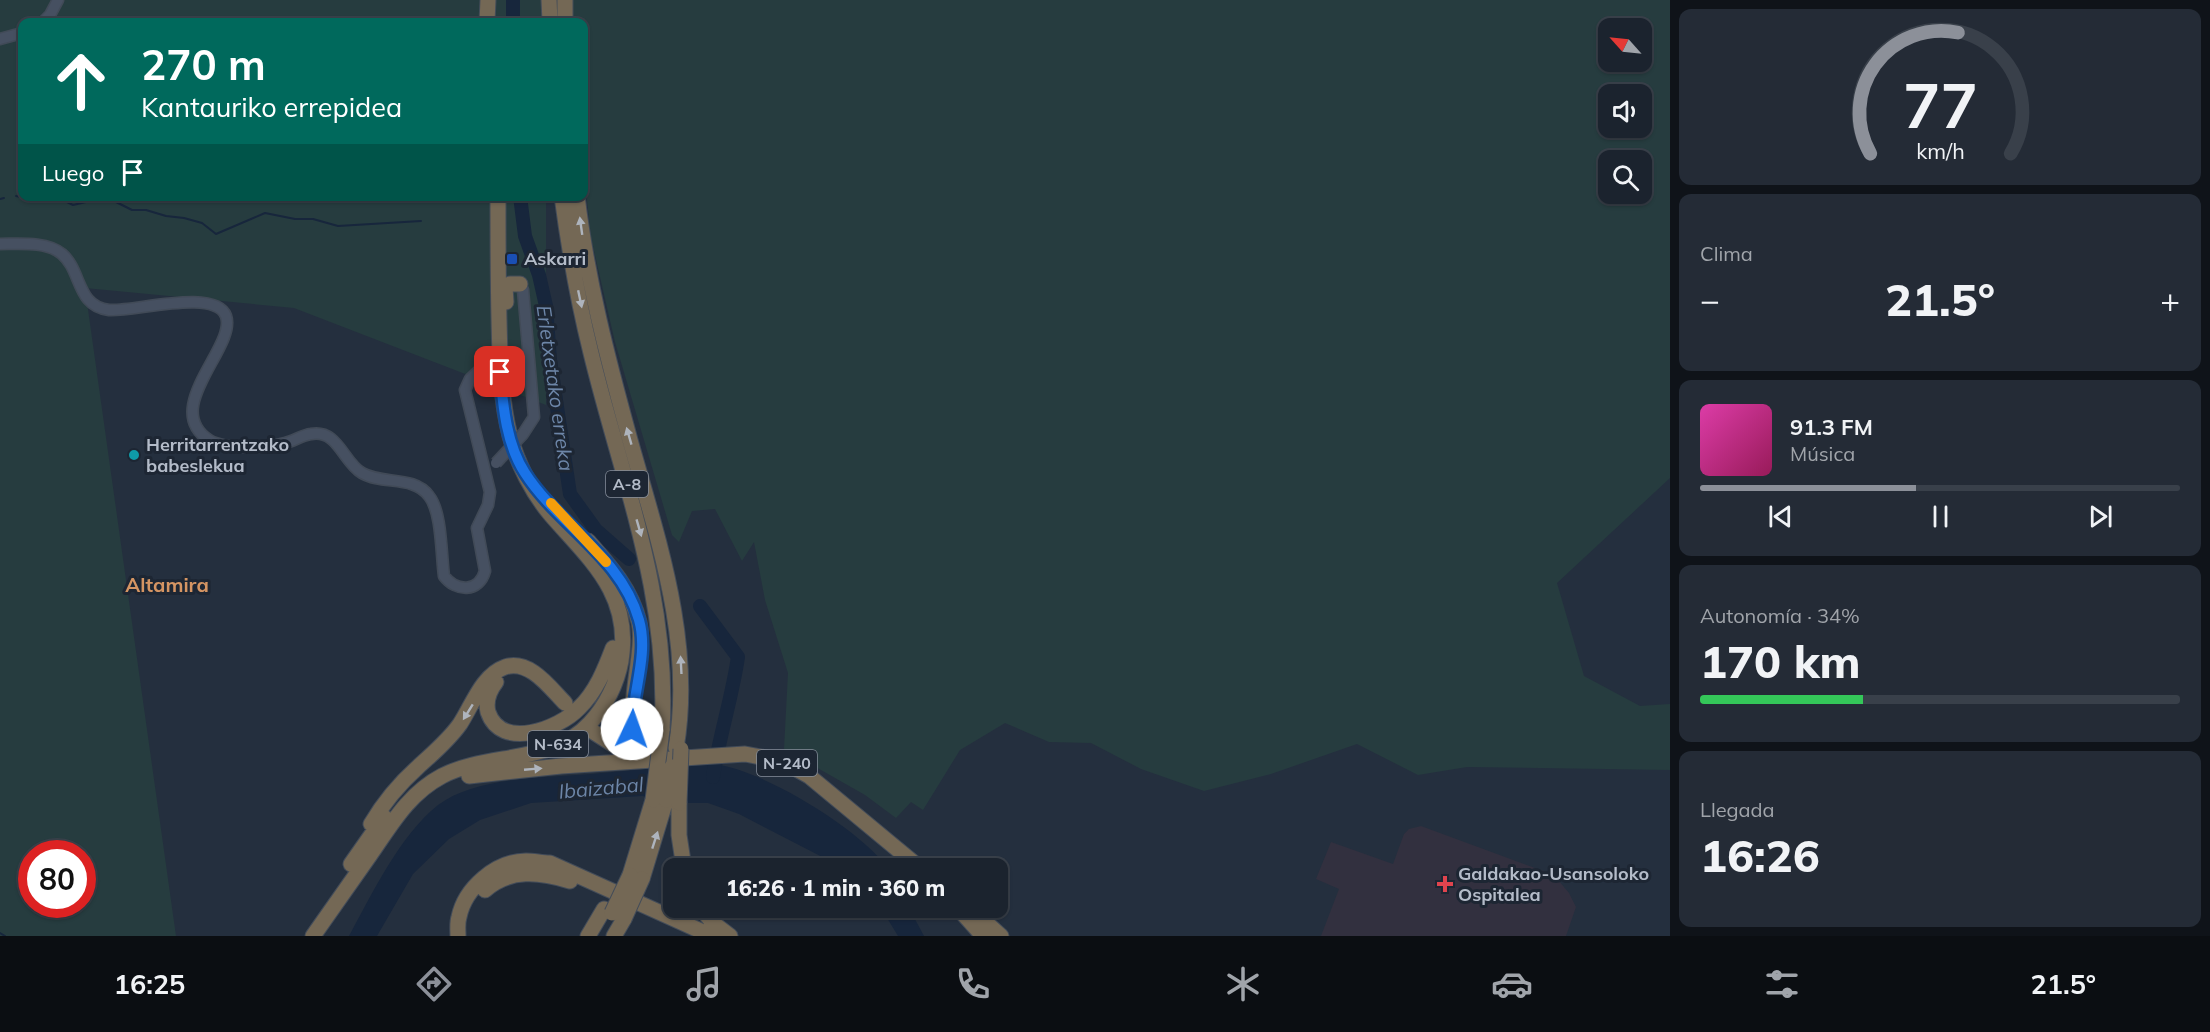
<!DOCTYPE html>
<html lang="es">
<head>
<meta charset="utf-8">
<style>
  :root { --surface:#1b232e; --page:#242b36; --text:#f1f3f6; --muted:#a0a4aa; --line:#39404a; --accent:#8c9099 }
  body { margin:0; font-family:Mulish,sans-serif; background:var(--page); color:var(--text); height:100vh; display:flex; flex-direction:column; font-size:22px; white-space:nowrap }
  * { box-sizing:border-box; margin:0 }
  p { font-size:20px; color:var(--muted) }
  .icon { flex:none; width:33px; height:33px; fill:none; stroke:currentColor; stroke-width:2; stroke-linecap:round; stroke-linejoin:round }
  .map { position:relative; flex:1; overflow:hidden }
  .sheet { display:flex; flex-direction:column; gap:9px; padding:9px; background:#0f1319; width:540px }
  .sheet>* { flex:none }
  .hud { position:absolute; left:18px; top:18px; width:570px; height:183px; border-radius:12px; box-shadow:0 2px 4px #0004,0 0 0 2px var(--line); background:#00695c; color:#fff; overflow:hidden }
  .needle { width:39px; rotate:297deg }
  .fabs { position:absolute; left:1598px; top:18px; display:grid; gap:12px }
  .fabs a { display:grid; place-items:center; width:54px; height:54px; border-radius:12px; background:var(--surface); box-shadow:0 2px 4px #0004,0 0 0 2px var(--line); font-size:30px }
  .speed { position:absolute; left:18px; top:840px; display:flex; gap:12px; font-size:30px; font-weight:700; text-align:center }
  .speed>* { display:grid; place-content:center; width:78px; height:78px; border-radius:50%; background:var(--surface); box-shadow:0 2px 4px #0004,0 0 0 2px var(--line); line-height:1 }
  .speed .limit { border:9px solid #d22; background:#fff; color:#111 }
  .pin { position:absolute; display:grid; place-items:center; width:51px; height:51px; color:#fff; margin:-26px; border-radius:12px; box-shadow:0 3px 9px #0006 }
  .me { position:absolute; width:66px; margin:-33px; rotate:3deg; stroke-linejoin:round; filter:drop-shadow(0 0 4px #0008) }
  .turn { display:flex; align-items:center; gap:21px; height:126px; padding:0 24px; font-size:27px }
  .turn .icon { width:78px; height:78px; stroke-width:2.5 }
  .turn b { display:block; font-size:42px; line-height:51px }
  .then { display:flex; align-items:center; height:57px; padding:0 24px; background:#0003; gap:12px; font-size:22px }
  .big { font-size:45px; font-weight:800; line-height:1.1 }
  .sheet .card { flex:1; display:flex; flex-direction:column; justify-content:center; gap:9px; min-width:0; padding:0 21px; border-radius:12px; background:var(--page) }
  .sheet .dial { align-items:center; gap:0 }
  .dial svg { height:156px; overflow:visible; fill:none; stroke:var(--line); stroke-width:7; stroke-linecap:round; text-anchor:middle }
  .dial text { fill:var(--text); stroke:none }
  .song { display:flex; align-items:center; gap:18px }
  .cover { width:72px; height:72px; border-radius:9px; background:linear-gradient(135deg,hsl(320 70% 55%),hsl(330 70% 35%)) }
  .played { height:6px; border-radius:3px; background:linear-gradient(90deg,var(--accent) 45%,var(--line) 45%) }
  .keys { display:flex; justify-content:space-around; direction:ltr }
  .heat { display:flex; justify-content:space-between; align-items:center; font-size:33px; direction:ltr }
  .charge { height:9px; border-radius:4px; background:linear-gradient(90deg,#34c759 34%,var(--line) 0) }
  .trip { position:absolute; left:663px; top:858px; width:345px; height:60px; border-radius:12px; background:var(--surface); box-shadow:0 2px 4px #0004,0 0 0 2px var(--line); font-weight:800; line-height:60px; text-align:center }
  .tab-bar { display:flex; height:96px; justify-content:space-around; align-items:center; background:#0b0e12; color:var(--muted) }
  .tab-bar .icon { width:42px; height:42px }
  .tab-bar .active { color:var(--accent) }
  .tab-bar b { font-size:27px; color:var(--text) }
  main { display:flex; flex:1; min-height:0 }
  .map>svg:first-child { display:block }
  .medical { fill:#32303f }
  .green { fill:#263c3f; fill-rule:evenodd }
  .water { fill:#17263c }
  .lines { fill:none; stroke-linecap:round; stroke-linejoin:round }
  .stream { stroke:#17263c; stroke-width:2 }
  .river { stroke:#17263c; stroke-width:14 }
  .secondary-casing { stroke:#414a57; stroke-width:13 }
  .highway-casing { stroke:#434c59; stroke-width:17 }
  .secondary { stroke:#465061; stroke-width:10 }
  .highway { stroke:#746855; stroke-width:15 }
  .secondary-bridge-casing { stroke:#414a57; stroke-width:13; stroke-linecap:butt }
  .highway-bridge-casing { stroke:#434c59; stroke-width:17; stroke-linecap:butt }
  .secondary-bridge { stroke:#465061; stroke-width:10 }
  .highway-bridge { stroke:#746855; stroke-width:15 }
  .oneway { fill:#aeb4bd }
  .route-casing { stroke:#114b97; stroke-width:15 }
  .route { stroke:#1a73e8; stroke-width:10 }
  .slow { stroke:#f59e0b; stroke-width:10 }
  .transit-dot { fill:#1a4fb4; stroke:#1d2633; stroke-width:2 }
  .culture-dot { fill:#0f9aa8; stroke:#1d2633; stroke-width:2 }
  .health-dot { fill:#e0444e; stroke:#1d2633; stroke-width:2 }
  .labels { text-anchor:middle; stroke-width:6; stroke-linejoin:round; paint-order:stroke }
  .shield { fill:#1d2633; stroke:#878f9c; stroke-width:1.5 }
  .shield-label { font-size:16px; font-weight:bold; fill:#b4bcc9 }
  .poi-label { font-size:18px; font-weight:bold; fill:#b4bcc9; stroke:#1d2633; text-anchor:start }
  .water-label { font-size:20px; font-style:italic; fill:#6d86a8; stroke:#1d2633 }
  .neighbourhood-label { font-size:20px; font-weight:bold; fill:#d59563; stroke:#1d2633 }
</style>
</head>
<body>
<main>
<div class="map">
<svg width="1670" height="936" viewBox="0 0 1670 936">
  <rect width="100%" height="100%" fill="#242f3e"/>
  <!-- medical -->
  <path class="medical" d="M 1421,826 L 1554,875 L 1569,893 L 1576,907 L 1566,936 L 1321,936 L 1339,889 L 1316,879 L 1331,842 L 1393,864 L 1404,834 L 1409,829 Z"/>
  <!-- green -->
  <path class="green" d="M 0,0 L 545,0 L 545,22 L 22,22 L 22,196 L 546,197 L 546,405 L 294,308 L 85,288 L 176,936 L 0,936 ZM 32,854 L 82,854 L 82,904 L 32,904 Z
    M 571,0 L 1670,0 L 1670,478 L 1557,583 L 1584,676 L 1640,706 L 1670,704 L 1670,770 L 1467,767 L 1418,775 L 1357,744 L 1271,774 L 1204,791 L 1141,769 L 1091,743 L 1049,742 L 1005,723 L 960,750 L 923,810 L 911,802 L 896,818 L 865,795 L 784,749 L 788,673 L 765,600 L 754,542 L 742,561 L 715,509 L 692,511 L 679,542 L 672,535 L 615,342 L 591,238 L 584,172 L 584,22 L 571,22 ZM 1608,28 L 1641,28 L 1641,62 L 1608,62 ZM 1608,94 L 1641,94 L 1641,128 L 1608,128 ZM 1608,160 L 1641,160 L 1641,194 L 1608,194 Z"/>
  <!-- water -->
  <path class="water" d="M 715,764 C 765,771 858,828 888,868 L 850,868 L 830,861 L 739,814 L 708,803 L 688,803 L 642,796 L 531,803 L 480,820 L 449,839 L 413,874 L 377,936 L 349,936 C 372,894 400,835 438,805 C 478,775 553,778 602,773 C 639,770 677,765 715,764 Z
    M 881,908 L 909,908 L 924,936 L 898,936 Z"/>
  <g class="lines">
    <!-- stream -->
    <path class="stream" d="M 16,196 L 36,200 L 54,196
      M 55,196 L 73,205 L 99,199 L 116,202 L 132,210 L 146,210 L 166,216 L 184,218 L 202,223 L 216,234 L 265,213 L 295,219 L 313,219 L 338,226 L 421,221
      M 0,199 L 4,198
      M 0,933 L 5,936"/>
    <!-- river -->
    <path class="river" d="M 513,0 L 513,22
      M 520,196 L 525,236 L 539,275 L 546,306 L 550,360 L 570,494 L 596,530 L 629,559
      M 700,606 L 738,657 C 732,698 719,737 713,777"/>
    <defs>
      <path id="secondary" d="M 43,22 L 50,15 L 58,0
        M 0,39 L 22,33
        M 0,244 C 18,244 47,241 62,254 C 82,271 76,306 109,310 C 134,312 215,288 226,316 C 237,347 160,408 209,440 C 225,450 268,448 285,443 C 294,441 302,435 311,434 C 338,429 343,462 362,473 C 382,485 414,475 429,496 C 442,512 441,554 444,576 C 456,592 479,593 485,571 L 477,528 L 488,505 L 490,492 L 465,390 L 470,379 L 491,359
        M 520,284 L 523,290 L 534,417 L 523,434
        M 474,376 L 484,376 L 492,382"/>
      <path id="highway" d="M 549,0 L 550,22
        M 565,0 L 565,22
        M 487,22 L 488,0
        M 562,196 C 569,249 578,301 591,353 C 622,481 670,595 662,730
        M 577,196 C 587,280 608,360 630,440 C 658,540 694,643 676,748
        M 506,302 L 505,287 L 510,284 L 520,284
        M 588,541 C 610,566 631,589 639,622 C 647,653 617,733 644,750 C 649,753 656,755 662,756
        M 496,682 C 489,691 485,700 488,712 C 501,751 559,729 579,708 C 596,692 605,669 613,648
        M 592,731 L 617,747 L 644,756
        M 469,776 L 561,766 L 745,754 L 782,761 L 809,776 L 920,868
        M 679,803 L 679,835 L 684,868
        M 371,824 C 384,802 399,784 418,767 C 433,753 448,741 460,724 C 472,706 482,675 505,667 C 530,659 550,688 565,703
        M 351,864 L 384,817
        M 630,875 L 653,800
        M 642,879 L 666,800
        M 485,890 C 510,868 540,872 570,881
        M 701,908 L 713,923 L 730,936
        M 958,908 L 983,936
        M 970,908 L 1001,936
        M 313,936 C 332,909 351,882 370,855 C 391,825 408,794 442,776 C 488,752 552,765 590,723 C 606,706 617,683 621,661 C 632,594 590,560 551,515 C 533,494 517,463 510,436 C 500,397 500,358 499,319 C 498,278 498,237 498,196
        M 458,936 C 458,930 457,923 459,917 C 465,888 496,861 526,861 C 534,861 542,863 550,863 L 712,936
        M 588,936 L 604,909
        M 614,936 L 624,919"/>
    </defs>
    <!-- secondary casing -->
    <use href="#secondary" class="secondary-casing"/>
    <!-- highway casing -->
    <use href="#highway" class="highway-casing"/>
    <!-- secondary -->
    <use href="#secondary" class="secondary"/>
    <!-- highway -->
    <use href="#highway" class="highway"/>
    <defs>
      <path id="secondary-bridge" d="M 496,463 L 523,434"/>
      <path id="highway-bridge" d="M 653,800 L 662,730
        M 666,800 L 672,767
        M 679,803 L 681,749
        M 612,913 L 630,875
        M 624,919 L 642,879"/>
    </defs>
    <!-- secondary-bridge casing -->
    <use href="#secondary-bridge" class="secondary-bridge-casing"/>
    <!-- highway-bridge casing -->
    <use href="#highway-bridge" class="highway-bridge-casing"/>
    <!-- secondary-bridge -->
    <use href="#secondary-bridge" class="secondary-bridge"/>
    <!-- highway-bridge -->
    <use href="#highway-bridge" class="highway-bridge"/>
  </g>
  <!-- one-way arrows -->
  <defs><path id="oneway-solid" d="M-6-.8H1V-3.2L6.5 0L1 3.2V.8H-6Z" transform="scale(1.5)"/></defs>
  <g class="oneway">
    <use href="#oneway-solid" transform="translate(581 226) rotate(-98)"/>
    <use href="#oneway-solid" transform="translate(580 299) rotate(78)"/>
    <use href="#oneway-solid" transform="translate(629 436) rotate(-106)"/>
    <use href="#oneway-solid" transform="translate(639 528) rotate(74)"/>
    <use href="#oneway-solid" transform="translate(681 665) rotate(-93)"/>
    <use href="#oneway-solid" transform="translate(468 712) rotate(122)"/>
    <use href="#oneway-solid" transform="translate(533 769) rotate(-5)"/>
    <use href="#oneway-solid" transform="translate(655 840) rotate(-72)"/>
  </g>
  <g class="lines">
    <defs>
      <path id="route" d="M 500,372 C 503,405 506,444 525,473 C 559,526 621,556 639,620 C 649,655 632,693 632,729"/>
    </defs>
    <!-- route casing -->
    <use href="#route" class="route-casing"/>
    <!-- route -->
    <use href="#route" class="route"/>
    <!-- slow -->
    <path class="slow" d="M 551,503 L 606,562"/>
  </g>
  <!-- markers -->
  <rect class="transit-dot" x="506" y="253" width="12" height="12" rx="3"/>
  <circle class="culture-dot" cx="134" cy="455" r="6"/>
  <path class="health-dot" d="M1442 875h6v6h6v6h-6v6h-6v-6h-6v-6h6z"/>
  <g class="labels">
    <!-- shield labels -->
    <g class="shield">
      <rect x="606" y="471" width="42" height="26" rx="4.5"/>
      <rect x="528" y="731" width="60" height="26" rx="4.5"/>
      <rect x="757" y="750" width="60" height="26" rx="4.5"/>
    </g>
    <g class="shield-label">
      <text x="627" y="490">A-8</text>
      <text x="558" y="750">N-634</text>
      <text x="787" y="769">N-240</text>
    </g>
    <!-- poi labels -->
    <g class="poi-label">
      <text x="524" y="265">Askarri</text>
      <text x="146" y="451">Herritarrentzako<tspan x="146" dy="21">babeslekua</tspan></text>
      <text x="1458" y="880">Galdakao-Usansoloko<tspan x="1458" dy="21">Ospitalea</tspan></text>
    </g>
    <!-- water labels -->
    <g class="water-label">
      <text transform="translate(555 388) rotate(82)" y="7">Erletxetako erreka</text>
      <text transform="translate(601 788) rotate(-5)" y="7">Ibaizabal</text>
    </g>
    <!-- neighbourhood labels -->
    <g class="neighbourhood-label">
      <text x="167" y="592">Altamira</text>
    </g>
  </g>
</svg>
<div class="fabs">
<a><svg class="needle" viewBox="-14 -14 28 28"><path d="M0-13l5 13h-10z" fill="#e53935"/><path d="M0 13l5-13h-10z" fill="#a0a4aa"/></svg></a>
<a><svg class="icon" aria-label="sound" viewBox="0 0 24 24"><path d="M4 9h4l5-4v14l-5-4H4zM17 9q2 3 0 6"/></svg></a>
<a><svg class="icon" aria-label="search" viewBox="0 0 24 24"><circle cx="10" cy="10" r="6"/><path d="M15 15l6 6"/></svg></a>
</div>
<div class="speed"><div class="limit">80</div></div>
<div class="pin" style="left:500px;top:372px;background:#d93025"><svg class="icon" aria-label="arrive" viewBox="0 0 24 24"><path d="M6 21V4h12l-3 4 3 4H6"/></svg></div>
<svg class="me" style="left:632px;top:729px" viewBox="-20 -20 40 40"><circle r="19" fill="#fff"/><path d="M0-13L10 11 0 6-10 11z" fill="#1a73e8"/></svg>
<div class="trip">16:26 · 1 min · 360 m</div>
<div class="hud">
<div class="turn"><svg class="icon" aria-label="ahead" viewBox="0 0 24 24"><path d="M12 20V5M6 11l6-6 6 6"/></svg><div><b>270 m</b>Kantauriko errepidea</div></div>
<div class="then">Luego<svg class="icon" aria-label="arrive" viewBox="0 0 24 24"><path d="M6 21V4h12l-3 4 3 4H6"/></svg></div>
</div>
</div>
<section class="sheet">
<div class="card dial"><svg viewBox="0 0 100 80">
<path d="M14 69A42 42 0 1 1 86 69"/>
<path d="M14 69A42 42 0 0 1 59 7" stroke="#8c9099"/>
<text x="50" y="56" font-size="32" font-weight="700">77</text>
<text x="50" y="72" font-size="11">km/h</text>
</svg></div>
<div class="card"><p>Clima</p>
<div class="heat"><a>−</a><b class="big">21.5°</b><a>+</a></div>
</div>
<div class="card">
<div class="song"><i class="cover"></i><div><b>91.3 FM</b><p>Música</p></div></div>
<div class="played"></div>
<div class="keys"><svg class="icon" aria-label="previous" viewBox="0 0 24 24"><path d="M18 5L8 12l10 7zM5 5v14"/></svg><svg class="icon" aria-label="pause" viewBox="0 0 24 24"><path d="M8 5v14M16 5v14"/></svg><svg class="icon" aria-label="next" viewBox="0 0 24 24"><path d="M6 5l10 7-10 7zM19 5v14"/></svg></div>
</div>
<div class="card"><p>Autonomía · 34%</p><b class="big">170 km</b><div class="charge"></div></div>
<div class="card"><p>Llegada</p><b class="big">16:26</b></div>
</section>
</main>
<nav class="tab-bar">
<b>16:25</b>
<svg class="icon active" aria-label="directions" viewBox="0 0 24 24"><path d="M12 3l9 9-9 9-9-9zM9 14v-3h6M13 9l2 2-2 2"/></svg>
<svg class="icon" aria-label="music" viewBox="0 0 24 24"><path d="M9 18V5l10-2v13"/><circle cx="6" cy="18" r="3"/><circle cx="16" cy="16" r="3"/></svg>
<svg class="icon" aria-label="phone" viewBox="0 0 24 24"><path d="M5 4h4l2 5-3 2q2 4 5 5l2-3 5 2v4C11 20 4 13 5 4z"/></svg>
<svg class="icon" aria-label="climate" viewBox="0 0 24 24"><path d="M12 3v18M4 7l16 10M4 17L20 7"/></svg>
<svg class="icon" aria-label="car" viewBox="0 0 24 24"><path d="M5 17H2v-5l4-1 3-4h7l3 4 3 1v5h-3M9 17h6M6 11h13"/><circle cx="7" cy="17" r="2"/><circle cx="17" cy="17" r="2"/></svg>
<svg class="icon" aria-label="filters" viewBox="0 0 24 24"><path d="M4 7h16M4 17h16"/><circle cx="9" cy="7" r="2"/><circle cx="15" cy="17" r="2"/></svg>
<b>21.5°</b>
</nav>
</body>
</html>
